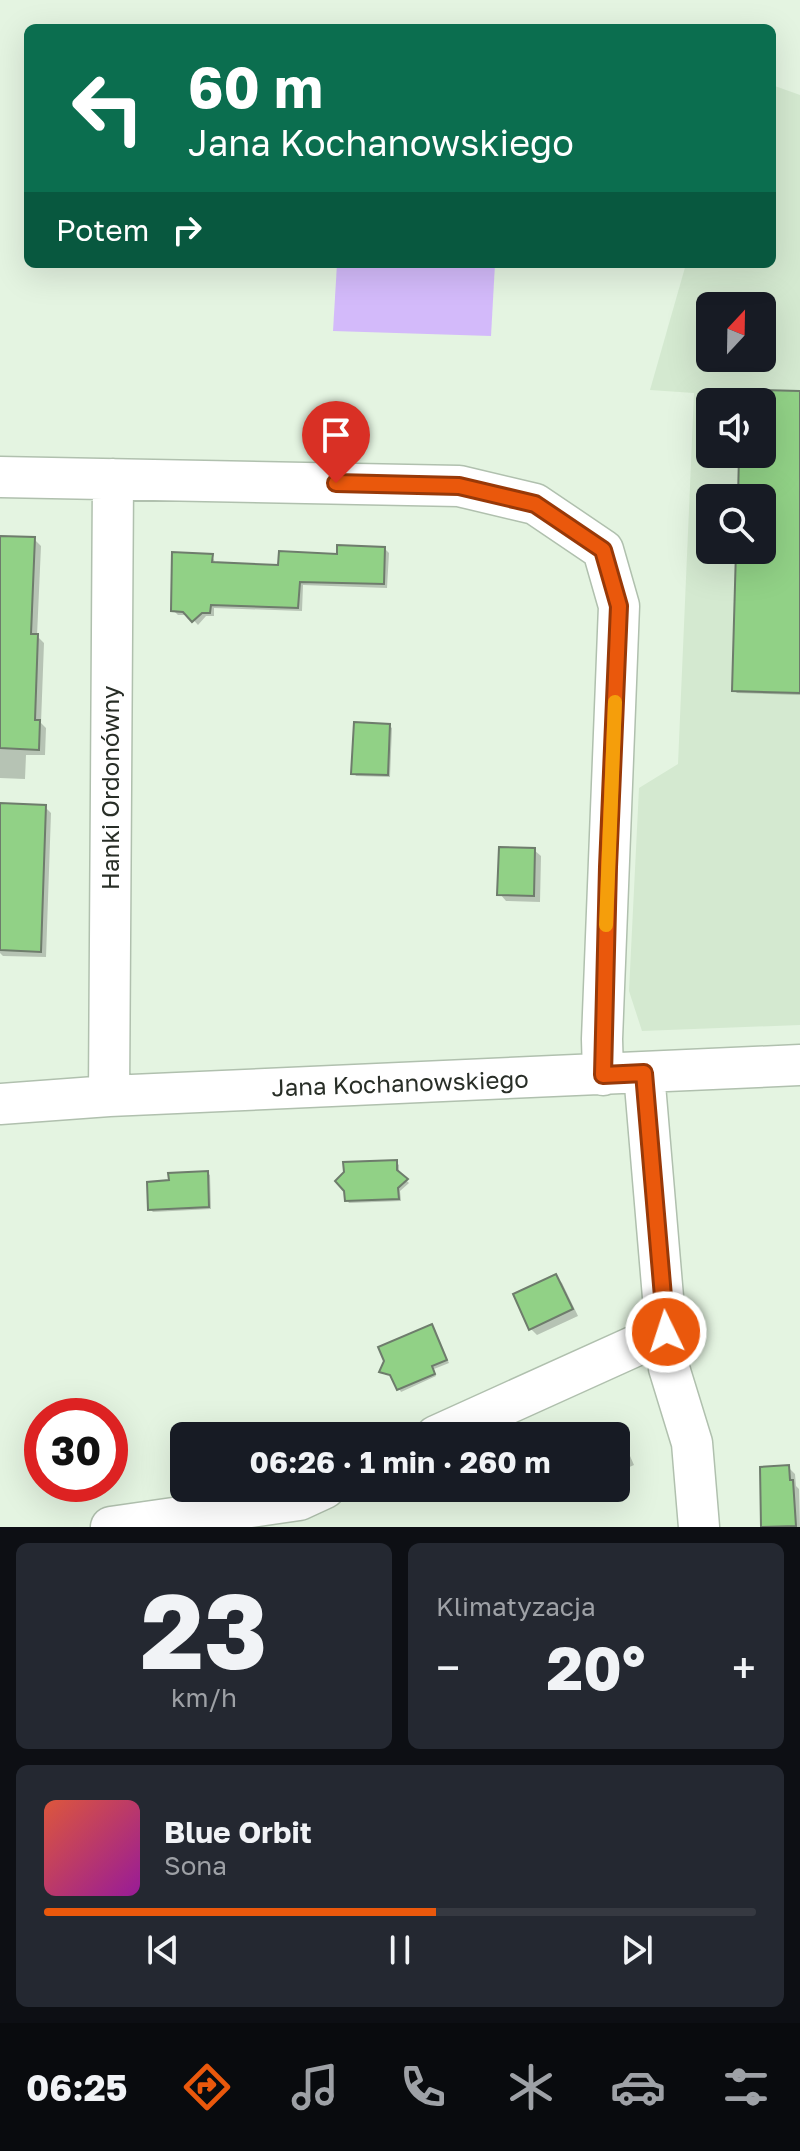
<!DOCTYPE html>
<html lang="pl">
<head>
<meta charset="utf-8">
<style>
  :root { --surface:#171b24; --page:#242831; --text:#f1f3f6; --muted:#9ea1a6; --line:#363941; --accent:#ea580c }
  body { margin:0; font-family:"Golos Text",sans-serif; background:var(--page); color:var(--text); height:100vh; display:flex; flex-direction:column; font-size:30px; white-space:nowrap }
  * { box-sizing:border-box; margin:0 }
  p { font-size:26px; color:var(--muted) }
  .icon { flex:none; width:44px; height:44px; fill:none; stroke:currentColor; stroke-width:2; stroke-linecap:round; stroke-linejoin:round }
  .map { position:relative; height:1527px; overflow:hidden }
  .drawer { display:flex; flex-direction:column; gap:16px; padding:16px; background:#0d0f14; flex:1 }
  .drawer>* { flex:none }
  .guide { position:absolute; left:24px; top:24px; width:752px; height:244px; border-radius:12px; box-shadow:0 8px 32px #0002; background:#0b6e4f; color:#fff; overflow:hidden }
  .needle { width:52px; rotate:22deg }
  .fabs { position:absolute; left:696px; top:292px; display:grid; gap:16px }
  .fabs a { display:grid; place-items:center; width:80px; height:80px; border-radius:12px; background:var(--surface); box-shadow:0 8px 32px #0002; font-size:40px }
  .speed { position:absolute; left:24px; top:1398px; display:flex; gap:16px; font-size:40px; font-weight:700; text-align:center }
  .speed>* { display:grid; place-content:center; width:104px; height:104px; border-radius:50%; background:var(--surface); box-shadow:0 8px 32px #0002; line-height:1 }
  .speed .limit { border:12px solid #d22; background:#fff; color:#111 }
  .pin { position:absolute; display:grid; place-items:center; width:68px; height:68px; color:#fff; margin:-82px -34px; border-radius:50% 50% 50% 0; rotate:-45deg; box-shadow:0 0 8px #0007 }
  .pin .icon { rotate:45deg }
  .me { position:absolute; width:88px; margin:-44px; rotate:356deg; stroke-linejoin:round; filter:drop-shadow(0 0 6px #0008) }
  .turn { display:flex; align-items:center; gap:28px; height:168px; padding:0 32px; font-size:36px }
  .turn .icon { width:104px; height:104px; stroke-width:2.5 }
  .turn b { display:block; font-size:56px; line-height:68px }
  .then { display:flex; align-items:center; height:76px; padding:0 32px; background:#0003; gap:16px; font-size:30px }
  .big { font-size:60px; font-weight:700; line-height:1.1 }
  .drawer .card { flex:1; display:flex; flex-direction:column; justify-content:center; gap:12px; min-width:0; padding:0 28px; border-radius:12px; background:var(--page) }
  .drawer .dial { align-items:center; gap:0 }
  .dial b { font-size:104px; line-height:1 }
  .song { display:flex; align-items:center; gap:24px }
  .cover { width:96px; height:96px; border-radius:12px; background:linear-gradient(135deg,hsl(10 70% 55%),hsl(300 70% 35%)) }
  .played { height:8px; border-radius:4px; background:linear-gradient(90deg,var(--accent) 55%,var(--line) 55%) }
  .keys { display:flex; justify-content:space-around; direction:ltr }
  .heat { display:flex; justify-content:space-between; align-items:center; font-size:44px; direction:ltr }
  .drawer .tiles { flex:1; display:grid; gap:16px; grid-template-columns:1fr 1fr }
  .card:last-child { grid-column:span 2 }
  .trip { position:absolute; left:170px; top:1422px; width:460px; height:80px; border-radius:12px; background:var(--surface); box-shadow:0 8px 32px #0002; font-weight:700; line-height:80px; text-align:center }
  .dock { display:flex; height:128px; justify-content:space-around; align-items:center; background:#090b0e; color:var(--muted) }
  .dock .icon { width:56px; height:56px }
  .dock .on { color:var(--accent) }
  .dock b { font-size:36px; color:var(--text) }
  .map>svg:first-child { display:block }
  .built { fill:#d4e9d0; fill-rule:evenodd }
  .green { fill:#d3bafa }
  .shadow { fill:#0003 }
  .building { fill:#91d186; stroke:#6e7c6c; stroke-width:2 }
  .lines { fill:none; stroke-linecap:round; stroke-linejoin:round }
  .minor-casing { stroke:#b0c0ae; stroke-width:43 }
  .minor { stroke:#fff; stroke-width:40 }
  .route-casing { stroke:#983908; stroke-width:20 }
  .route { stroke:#ea580c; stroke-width:14 }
  .slow { stroke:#f59e0b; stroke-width:14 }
  .labels { text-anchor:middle; stroke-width:6; stroke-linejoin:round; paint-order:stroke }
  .street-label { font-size:24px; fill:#282e27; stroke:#fff }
</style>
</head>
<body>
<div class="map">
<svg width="800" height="1527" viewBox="0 0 800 1527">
  <rect width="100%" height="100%" fill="#e4f4e1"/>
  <!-- built -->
  <path class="built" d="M 772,85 L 800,95 L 800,1025 L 642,1031 L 629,991 L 639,788 L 678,764 L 694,393 L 650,390 L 686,264 L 772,264 ZM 710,306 L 762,306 L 762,358 L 710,358 ZM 710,402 L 762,402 L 762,454 L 710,454 ZM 710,498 L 762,498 L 762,550 L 710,550 Z"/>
  <!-- green -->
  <path class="green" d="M 337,264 L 495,264 L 491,336 L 333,331 Z"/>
  <!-- shadow -->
  <path class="shadow" d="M 742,391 L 800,393 L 800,695 L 737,693 L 734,690 L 738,550 L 762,550 L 762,498 L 739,498 L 740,454 L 762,454 L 762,402 L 742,402 Z
    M 0,538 L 34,539 L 41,546 L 37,636 L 44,643 L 41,723 L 46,728 L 45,755 L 26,755 L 25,779 L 0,778 Z
    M 385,549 L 389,553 L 387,588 L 303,585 L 302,611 L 214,608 L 214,616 L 206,616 L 198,625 L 189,615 L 178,615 L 173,610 L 212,556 L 216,564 L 280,567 Z
    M 389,726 L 392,728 L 390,777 L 356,776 L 354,773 Z
    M 45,807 L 51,813 L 46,957 L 3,956 L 0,953 L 0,855 Z
    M 534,850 L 541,856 L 540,902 L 506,901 L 500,894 Z
    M 396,1162 L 399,1165 L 399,1174 L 409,1183 L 400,1191 L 401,1201 L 349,1203 L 347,1200 Z
    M 207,1173 L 210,1175 L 211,1209 L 153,1212 L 150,1209 L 171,1182 Z
    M 555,1276 L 562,1283 L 578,1316 L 537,1335 L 531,1329 Z
    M 431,1326 L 449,1363 L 434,1369 L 436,1376 L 401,1392 L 393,1377 L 382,1371 Z
    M 613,1425 L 619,1431 L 634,1465 L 616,1473 L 616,1436 L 587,1436 Z
    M 788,1467 L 795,1474 L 796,1486 L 799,1489 L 800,1527 L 764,1527 Z"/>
  <!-- building -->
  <path class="building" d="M 762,390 L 800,391 L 800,693 L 732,691 L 736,550 L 762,550 L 762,498 L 738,498 L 739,454 L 762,454 Z
    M 0,536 L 35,537 L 31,634 L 38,634 L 35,720 L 40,720 L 39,750 L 0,748 Z
    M 337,545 L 385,547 L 384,584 L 300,582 L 298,608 L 211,605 L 210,613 L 202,613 L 192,622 L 183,612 L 171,611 L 172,552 L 213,554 L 212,562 L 278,565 L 279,551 L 337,554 Z
    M 354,722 L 390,724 L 388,775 L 351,774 Z
    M 0,803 L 46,805 L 41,952 L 0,950 Z
    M 499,847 L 535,848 L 534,896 L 497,895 Z
    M 397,1160 L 397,1170 L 408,1179 L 398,1188 L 399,1199 L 345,1201 L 344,1191 L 335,1181 L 344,1172 L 343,1162 Z
    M 208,1171 L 209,1207 L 148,1210 L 147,1182 L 169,1180 L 168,1173 Z
    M 556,1274 L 573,1309 L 529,1330 L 513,1294 Z
    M 432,1324 L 447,1360 L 432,1366 L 435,1374 L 397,1390 L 390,1375 L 379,1372 L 384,1361 L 378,1347 Z
    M 789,1465 L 790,1480 L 793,1480 L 796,1526 L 761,1527 L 760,1467 Z"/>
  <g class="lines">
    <defs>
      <path id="minor" d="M 0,477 L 459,486 L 535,504 L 603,550 L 619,606 L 602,1039 L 603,1075
        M 644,1073 L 669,1368 L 692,1443 L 699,1527
        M 109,1096 L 113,479
        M 0,1104 L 109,1096 L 800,1065
        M 436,1436 L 666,1332
        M 111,1527 L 299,1500 L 325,1488"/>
    </defs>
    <!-- minor casing -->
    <use href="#minor" class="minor-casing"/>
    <!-- minor -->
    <use href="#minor" class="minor"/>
  </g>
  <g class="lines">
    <defs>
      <path id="route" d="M 336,483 L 459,486 L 535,504 L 603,550 L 619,606 L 608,867 L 603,1075 L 644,1073 L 666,1332"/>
    </defs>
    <!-- route casing -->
    <use href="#route" class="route-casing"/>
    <!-- route -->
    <use href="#route" class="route"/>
    <!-- slow -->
    <path class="slow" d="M 606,925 L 615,702"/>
  </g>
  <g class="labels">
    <!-- street labels -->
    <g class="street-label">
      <text transform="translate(111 788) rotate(-90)" y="8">Hanki Ordonówny</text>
      <text transform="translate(400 1084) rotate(-2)" y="8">Jana Kochanowskiego</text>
    </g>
  </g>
</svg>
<div class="fabs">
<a><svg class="needle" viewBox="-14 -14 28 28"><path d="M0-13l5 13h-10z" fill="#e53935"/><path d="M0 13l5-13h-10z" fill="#9ea1a6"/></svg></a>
<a><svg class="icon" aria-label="sound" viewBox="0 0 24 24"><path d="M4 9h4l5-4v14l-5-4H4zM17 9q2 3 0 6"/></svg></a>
<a><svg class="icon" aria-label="search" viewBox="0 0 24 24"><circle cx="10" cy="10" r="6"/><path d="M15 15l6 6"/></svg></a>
</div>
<div class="speed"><div class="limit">30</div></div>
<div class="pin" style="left:336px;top:483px;background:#d93025"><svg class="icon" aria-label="arrive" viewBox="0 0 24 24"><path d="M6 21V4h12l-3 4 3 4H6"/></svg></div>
<svg class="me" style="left:666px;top:1332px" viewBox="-20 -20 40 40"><circle r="17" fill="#ea580c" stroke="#fff" stroke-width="3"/><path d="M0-11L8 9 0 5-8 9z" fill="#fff"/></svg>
<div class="trip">06:26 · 1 min · 260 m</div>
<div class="guide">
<div class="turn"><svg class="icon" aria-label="left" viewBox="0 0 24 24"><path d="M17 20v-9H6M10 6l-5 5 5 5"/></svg><div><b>60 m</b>Jana Kochanowskiego</div></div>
<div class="then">Potem<svg class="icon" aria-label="right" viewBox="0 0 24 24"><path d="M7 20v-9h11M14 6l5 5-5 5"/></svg></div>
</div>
</div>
<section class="drawer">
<div class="tiles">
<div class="card dial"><b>23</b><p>km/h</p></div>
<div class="card"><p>Klimatyzacja</p>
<div class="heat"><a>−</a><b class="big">20°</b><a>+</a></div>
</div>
<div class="card">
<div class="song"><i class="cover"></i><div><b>Blue Orbit</b><p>Sona</p></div></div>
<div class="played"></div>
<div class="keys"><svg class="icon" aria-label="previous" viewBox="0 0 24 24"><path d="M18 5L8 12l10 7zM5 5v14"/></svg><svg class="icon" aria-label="pause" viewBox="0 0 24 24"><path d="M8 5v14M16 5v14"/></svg><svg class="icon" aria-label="next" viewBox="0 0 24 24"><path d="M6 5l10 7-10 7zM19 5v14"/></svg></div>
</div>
</div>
</section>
<nav class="dock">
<b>06:25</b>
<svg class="icon on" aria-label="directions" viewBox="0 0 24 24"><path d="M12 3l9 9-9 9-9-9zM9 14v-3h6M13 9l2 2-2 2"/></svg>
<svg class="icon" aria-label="music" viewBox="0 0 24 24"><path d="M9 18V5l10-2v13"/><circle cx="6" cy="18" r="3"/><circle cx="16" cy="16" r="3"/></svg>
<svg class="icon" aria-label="phone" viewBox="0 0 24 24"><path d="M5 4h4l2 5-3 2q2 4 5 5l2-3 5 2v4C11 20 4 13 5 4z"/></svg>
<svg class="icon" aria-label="climate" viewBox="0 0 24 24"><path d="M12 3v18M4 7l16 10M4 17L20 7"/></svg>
<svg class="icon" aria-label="car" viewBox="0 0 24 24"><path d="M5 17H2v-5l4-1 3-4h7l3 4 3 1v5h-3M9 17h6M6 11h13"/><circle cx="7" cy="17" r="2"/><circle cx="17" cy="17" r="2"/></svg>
<svg class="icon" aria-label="filters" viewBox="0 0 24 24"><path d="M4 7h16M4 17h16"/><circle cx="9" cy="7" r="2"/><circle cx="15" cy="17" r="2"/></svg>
</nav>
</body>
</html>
